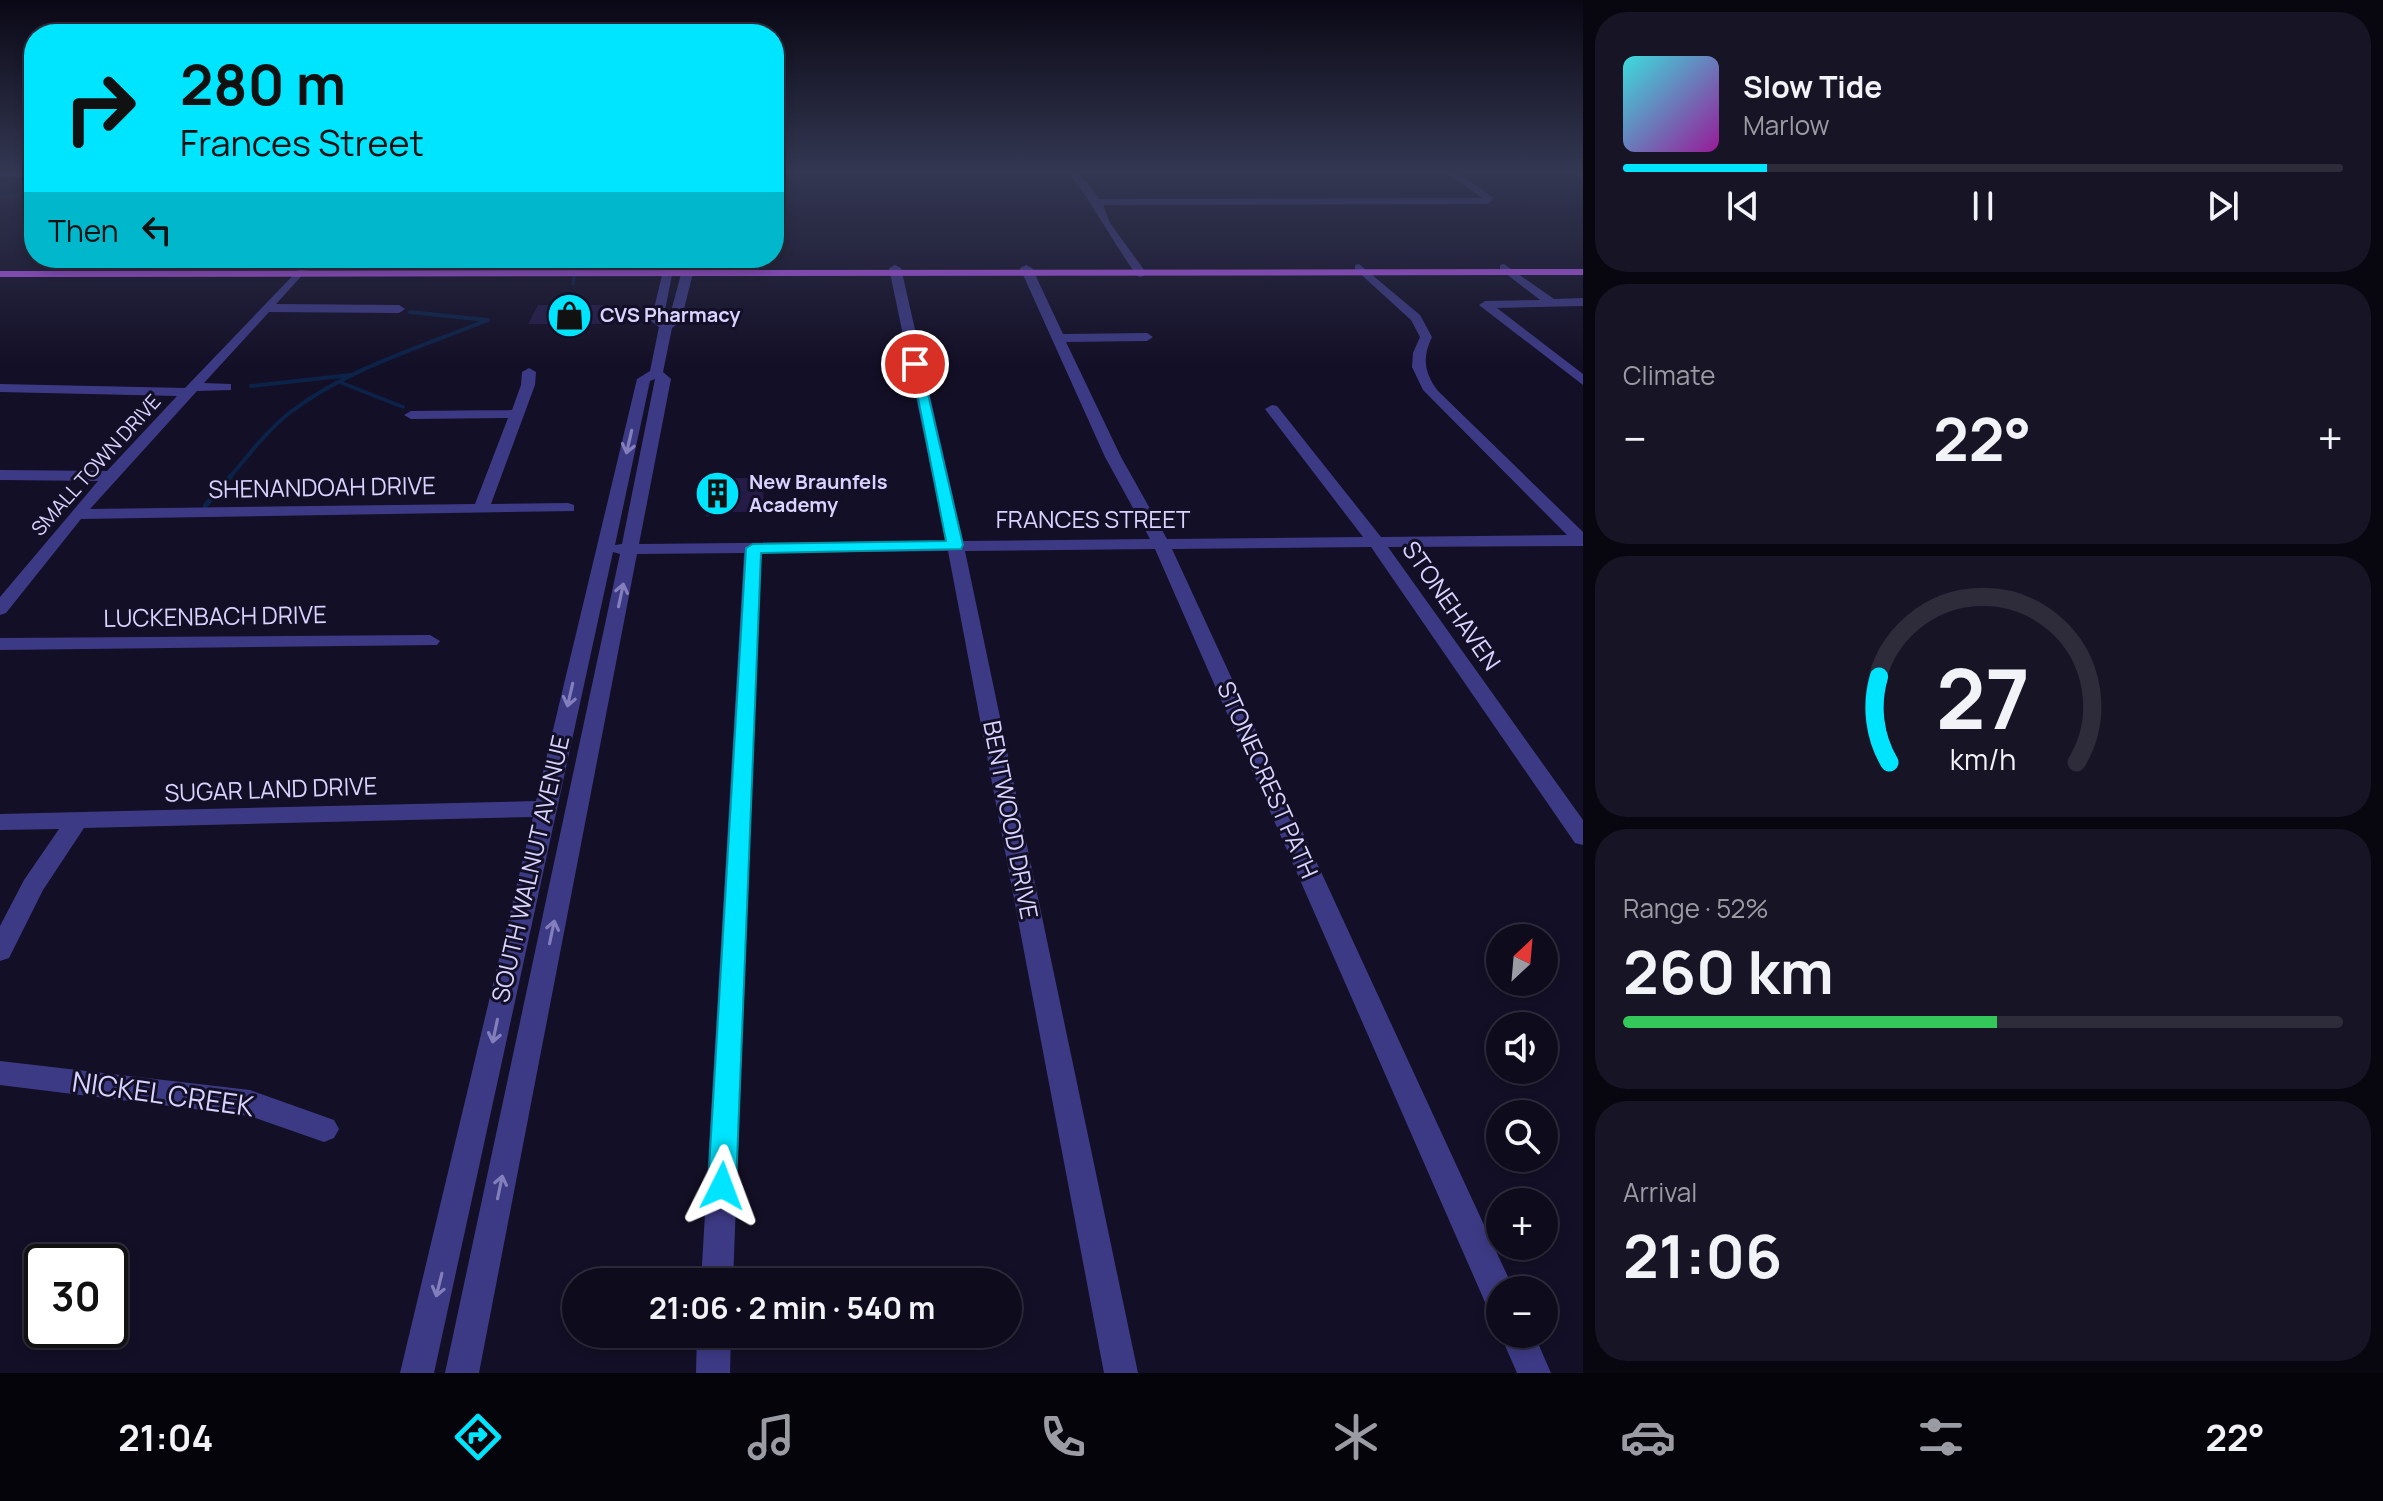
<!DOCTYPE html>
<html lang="en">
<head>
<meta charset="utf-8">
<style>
  :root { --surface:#0e0b1c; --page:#171425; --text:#f1f3f6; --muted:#9b9ba3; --line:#2e2b3b; --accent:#00e5ff }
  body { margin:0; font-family:Manrope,sans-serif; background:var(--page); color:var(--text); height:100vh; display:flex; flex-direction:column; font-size:30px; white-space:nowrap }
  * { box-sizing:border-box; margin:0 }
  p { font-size:26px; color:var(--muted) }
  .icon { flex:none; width:44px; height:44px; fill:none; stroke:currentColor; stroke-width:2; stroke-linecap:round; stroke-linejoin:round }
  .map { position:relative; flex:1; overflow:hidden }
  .panel { display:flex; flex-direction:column; gap:12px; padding:12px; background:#08060f; width:800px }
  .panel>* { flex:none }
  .banner { position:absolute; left:24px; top:24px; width:760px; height:244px; border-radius:32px; box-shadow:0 4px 12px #0003,0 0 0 2px var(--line); background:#00e5ff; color:#111; overflow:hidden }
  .needle { width:52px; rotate:26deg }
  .tools { position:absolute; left:1486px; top:924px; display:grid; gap:16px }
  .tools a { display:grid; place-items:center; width:72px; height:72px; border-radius:50%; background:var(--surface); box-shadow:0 4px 12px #0003,0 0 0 2px var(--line); font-size:40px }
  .speed { position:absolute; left:24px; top:1244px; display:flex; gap:16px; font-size:40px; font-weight:700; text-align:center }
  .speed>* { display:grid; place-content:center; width:104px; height:104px; border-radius:50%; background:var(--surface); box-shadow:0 4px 12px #0003,0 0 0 2px var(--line); line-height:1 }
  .speed .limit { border:4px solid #111; border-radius:12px; background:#fff; color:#111 }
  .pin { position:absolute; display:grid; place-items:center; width:68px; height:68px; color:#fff; margin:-34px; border:4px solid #fff; border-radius:50%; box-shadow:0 2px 8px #0007 }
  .me { position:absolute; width:88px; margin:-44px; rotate:3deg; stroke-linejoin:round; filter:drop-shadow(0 0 6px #0008) }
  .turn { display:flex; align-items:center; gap:28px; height:168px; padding:0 24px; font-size:36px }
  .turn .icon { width:104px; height:104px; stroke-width:2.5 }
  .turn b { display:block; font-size:56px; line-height:68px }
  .then { display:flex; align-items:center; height:76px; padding:0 24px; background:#0003; gap:16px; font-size:30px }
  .big { font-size:60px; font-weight:700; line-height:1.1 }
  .panel .tile { flex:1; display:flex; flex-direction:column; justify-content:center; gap:12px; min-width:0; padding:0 28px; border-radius:32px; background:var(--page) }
  .panel .dial { align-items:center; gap:0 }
  .dial svg { height:208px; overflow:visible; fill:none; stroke:var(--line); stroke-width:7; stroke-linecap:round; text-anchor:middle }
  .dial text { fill:var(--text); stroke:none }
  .song { display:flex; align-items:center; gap:24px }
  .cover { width:96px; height:96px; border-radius:12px; background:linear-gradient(135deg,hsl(180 70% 55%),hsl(300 70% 35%)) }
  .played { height:8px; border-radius:4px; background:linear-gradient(90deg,var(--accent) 20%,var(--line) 20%) }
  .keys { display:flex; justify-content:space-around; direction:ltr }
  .heat { display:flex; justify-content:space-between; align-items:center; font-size:44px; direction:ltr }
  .charge { height:12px; border-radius:6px; background:linear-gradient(90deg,#34c759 52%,var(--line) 0) }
  .trip { position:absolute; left:562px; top:1268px; width:460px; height:80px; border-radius:40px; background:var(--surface); box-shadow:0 4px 12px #0003,0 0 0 2px var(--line); font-weight:700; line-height:80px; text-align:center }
  .tab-bar { display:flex; height:128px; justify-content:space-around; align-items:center; background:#06040b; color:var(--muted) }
  .tab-bar .icon { width:56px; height:56px }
  .tab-bar .active { color:var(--accent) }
  .tab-bar b { font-size:36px; color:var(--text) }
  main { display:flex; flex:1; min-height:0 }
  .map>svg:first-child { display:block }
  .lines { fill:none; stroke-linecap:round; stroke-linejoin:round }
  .stream-far2 { stroke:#0c2248; stroke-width:3 }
  .stream-far1 { stroke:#0c2248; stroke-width:4 }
  .stream { stroke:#0c2248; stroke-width:5 }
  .building { fill:#241b47 }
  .minor { fill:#3d3a85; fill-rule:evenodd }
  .major { fill:#c25bff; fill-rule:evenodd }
  .oneway { stroke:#837fbc }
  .route { fill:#00e5ff; stroke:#0095a6; stroke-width:2 }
  .labels { text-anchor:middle; stroke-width:6; stroke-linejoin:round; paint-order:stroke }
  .far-poi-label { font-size:20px; font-weight:bold; fill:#d9d4ff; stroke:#130f26; text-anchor:start }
  .far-street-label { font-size:20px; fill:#d9d4ff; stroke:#130f26 }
  .street-label { font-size:24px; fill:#d9d4ff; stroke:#130f26 }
  .near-street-label { font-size:28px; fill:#d9d4ff; stroke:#130f26 }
</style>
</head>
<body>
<main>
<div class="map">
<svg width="1583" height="1373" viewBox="0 0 1583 1373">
  <rect width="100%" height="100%" fill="#130f26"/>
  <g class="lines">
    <!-- stream-far2 -->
    <path class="stream-far2" d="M 0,197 L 34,196
      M 577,264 L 589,258
      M 573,284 L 574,277"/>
    <!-- stream-far1 -->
    <path class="stream-far1" d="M 410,312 L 486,320
      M 342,383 L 403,407
      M 251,386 L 351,375
      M 229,478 C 249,455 268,429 292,411 C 349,368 423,346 488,320"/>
    <!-- stream -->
    <path class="stream" d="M 205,506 L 231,476"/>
  </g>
  <!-- building -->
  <path class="building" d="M 538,305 L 609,305 L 603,324 L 528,324 Z
    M 711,478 L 764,478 L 763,512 L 718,512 L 706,517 Z"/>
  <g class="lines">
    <!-- minor -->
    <path class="minor" d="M 0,173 L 34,173 L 34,178 L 0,177 Z
      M 1069,173 L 1079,173 L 1100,199 L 1483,198 L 1446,173 L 1457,173 L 1494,198 L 1488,204 L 1103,205 L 1110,223 L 1147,274 L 1141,277 L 1137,276 C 1113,242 1094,206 1069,173 Z
      M 1572,173 L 1583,173 L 1583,180 Z
      M 1504,264 L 1554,299 L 1583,298 L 1583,306 L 1497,308 L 1583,374 L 1583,385 L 1479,305 L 1485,301 L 1540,300 L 1500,269 L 1500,265 Z
      M 895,265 L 901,268 L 963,541 L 1150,539 L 1105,457 L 1020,268 L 1026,265 L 1032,268 L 1063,334 L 1147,333 L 1153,337 L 1147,341 L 1066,342 L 1121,457 L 1167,539 L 1363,537 L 1265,409 L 1272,405 L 1277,406 L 1381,537 L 1567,535 L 1423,390 L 1412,367 L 1413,353 L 1420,337 L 1411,320 L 1355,269 L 1355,265 L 1359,264 L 1420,315 L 1432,337 C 1422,357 1424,373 1438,391 L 1583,532 L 1583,546 L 1388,547 L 1583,820 L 1583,845 L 1575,843 L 1371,547 L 1172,549 L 1514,1290 L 1500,1290 L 1500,1313 L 1488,1309 L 1155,549 L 965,551 L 1138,1373 L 1104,1373 L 948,551 L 761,553 L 733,1282 L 701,1282 L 744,553 L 637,554 L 479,1373 L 445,1373 L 620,554 L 613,552 L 434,1373 L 400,1373 L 533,817 L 84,828 L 43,890 L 9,958 L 0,961 L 0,926 L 24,880 L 59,829 L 0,830 L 0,814 L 536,801 L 637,379 L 650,371 L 659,327 L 651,321 L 663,271 L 678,265 L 693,273 L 681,321 L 672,328 L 663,372 L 671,379 L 639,544 L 946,541 L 889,268 ZM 678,272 L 681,274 L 669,319 L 666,321 L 663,320 L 672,275 ZM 655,379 L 622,544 L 615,545 L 650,381 Z
      M 302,266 L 308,269 L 276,304 L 399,305 L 405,309 L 399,313 L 269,312 L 204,383 L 231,384 L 231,390 L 197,391 L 90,509 L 475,504 L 508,418 L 411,419 L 404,415 L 411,411 L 512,410 L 521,385 L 522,372 L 529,368 L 536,372 L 535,385 L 491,504 L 568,503 L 574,505 L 574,511 L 81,519 L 6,613 L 0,615 L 0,597 L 98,481 L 0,480 L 0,470 L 107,471 L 177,396 L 0,392 L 0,384 L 185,388 Z
      M 430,635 L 440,641 L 437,645 L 0,650 L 0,638 Z
      M 0,1061 L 250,1090 L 334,1120 L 339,1129 L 334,1138 L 324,1142 L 250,1116 L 0,1085 Z
      M 697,1334 L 731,1334 L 730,1373 L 696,1373 Z
      M 1500,1334 L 1534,1334 L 1551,1373 L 1517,1373 Z"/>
    <!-- major -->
    <path class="major" d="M 1583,269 L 1583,275 L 0,277 L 0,271 Z"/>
  </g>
  <!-- one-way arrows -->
  <defs><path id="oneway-shaft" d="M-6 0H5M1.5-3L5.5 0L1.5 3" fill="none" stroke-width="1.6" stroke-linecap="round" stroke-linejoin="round" transform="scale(2)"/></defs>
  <g class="oneway">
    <use href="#oneway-shaft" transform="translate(629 442) rotate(103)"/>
    <use href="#oneway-shaft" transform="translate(621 595) rotate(-78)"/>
    <use href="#oneway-shaft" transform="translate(570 695) rotate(103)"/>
    <use href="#oneway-shaft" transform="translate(552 932) rotate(-78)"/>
    <use href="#oneway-shaft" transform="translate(495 1031) rotate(102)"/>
    <use href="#oneway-shaft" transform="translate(500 1187) rotate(-78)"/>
    <use href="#oneway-shaft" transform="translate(439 1285) rotate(104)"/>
  </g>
  <!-- sky -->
  <linearGradient id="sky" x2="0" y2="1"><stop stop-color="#0a0815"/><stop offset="0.47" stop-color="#333752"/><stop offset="1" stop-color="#333752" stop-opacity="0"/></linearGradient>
  <rect width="1583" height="365" fill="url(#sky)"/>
  <!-- route -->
  <path class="route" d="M 911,362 L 921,364 L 963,545 L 961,549 L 761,553 L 736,1186 L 732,1196 L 722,1199 L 712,1196 L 708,1186 L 746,548 L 753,544 L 946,541 Z"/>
  <!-- icons -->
  <defs>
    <symbol id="shop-disc" viewBox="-11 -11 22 22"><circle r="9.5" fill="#00e5ff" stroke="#130f26"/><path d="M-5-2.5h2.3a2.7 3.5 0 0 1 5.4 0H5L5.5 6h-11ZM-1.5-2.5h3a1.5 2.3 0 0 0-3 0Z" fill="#111"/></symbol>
    <symbol id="building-disc" viewBox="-11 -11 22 22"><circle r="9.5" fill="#00e5ff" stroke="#130f26"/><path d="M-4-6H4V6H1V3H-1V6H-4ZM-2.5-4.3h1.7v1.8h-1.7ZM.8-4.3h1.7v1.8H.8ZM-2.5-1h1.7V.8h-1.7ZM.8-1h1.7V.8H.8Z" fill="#111"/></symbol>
  </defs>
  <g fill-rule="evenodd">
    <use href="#shop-disc" x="544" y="290" width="51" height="51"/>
    <use href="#building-disc" x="692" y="468" width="51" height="51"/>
  </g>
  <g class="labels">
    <!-- far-poi labels -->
    <g class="far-poi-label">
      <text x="600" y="322">CVS Pharmacy</text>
      <text x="749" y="489">New Braunfels<tspan x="749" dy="23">Academy</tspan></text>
    </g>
    <!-- far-street labels -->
    <g class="far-street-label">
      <text transform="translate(96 465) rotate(-48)" y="7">SMALL TOWN DRIVE</text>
    </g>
    <!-- street labels -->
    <g class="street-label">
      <text transform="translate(322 488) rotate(-1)" y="8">SHENANDOAH DRIVE</text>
      <text x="1093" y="528">FRANCES STREET</text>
      <text transform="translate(1451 606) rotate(55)" y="8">STONEHAVEN</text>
      <text transform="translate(215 617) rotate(-1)" y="8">LUCKENBACH DRIVE</text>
      <text transform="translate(1267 780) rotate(66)" y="8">STONECREST PATH</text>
      <text transform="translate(271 790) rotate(-2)" y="8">SUGAR LAND DRIVE</text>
      <text transform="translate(1010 820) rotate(79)" y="8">BENTWOOD DRIVE</text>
      <text transform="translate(531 869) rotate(-77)" y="8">SOUTH WALNUT AVENUE</text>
    </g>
    <!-- near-street labels -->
    <g class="near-street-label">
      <text transform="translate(163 1094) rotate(8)" y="10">NICKEL CREEK</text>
    </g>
  </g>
</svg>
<div class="tools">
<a><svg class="needle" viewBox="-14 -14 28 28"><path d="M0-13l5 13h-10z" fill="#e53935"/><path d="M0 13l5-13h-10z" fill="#9b9ba3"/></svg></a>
<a><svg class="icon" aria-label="sound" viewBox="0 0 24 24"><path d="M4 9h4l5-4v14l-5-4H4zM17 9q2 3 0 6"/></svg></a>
<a><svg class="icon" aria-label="search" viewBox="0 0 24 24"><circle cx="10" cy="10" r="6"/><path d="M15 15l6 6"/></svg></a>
<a>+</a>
<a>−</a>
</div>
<div class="speed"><div class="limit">30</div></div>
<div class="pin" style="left:915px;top:364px;background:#d93025"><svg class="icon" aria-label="arrive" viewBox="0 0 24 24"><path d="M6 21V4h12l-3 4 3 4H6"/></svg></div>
<svg class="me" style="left:722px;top:1186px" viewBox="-20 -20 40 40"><path d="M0-17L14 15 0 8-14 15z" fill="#00e5ff" stroke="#fff" stroke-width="4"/></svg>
<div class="trip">21:06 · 2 min · 540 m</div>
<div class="banner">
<div class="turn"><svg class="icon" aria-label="right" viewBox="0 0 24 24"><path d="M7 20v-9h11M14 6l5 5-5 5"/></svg><div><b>280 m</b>Frances Street</div></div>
<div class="then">Then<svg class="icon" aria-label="left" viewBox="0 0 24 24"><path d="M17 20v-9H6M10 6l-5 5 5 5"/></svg></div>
</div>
</div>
<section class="panel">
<div class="tile">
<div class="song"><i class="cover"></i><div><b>Slow Tide</b><p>Marlow</p></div></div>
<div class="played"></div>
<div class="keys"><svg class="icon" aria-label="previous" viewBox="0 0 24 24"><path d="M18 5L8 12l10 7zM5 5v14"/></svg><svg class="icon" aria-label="pause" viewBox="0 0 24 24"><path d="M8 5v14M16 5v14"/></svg><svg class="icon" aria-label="next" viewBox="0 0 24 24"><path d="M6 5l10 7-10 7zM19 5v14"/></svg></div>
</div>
<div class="tile"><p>Climate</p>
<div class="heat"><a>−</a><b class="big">22°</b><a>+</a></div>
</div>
<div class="tile dial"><svg viewBox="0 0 100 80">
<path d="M14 69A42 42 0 1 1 86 69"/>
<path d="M14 69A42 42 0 0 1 10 36" stroke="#00e5ff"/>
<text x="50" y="56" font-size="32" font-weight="700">27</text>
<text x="50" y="72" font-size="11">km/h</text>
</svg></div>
<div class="tile"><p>Range · 52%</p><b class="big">260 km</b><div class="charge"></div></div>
<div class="tile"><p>Arrival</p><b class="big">21:06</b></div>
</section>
</main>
<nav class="tab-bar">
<b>21:04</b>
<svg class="icon active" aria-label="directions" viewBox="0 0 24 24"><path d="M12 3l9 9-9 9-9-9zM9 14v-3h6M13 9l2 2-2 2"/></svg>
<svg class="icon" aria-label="music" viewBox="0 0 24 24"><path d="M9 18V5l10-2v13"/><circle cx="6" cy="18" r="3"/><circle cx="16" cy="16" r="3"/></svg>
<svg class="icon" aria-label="phone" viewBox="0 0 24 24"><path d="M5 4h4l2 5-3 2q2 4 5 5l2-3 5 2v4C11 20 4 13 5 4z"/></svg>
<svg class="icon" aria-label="climate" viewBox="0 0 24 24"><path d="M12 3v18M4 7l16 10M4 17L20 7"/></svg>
<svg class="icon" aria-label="car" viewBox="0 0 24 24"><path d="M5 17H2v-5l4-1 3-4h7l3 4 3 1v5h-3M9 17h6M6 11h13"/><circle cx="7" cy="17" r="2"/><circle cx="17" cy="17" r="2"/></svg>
<svg class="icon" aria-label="filters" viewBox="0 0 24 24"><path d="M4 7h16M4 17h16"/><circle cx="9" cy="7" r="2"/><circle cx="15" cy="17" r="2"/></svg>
<b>22°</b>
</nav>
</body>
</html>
